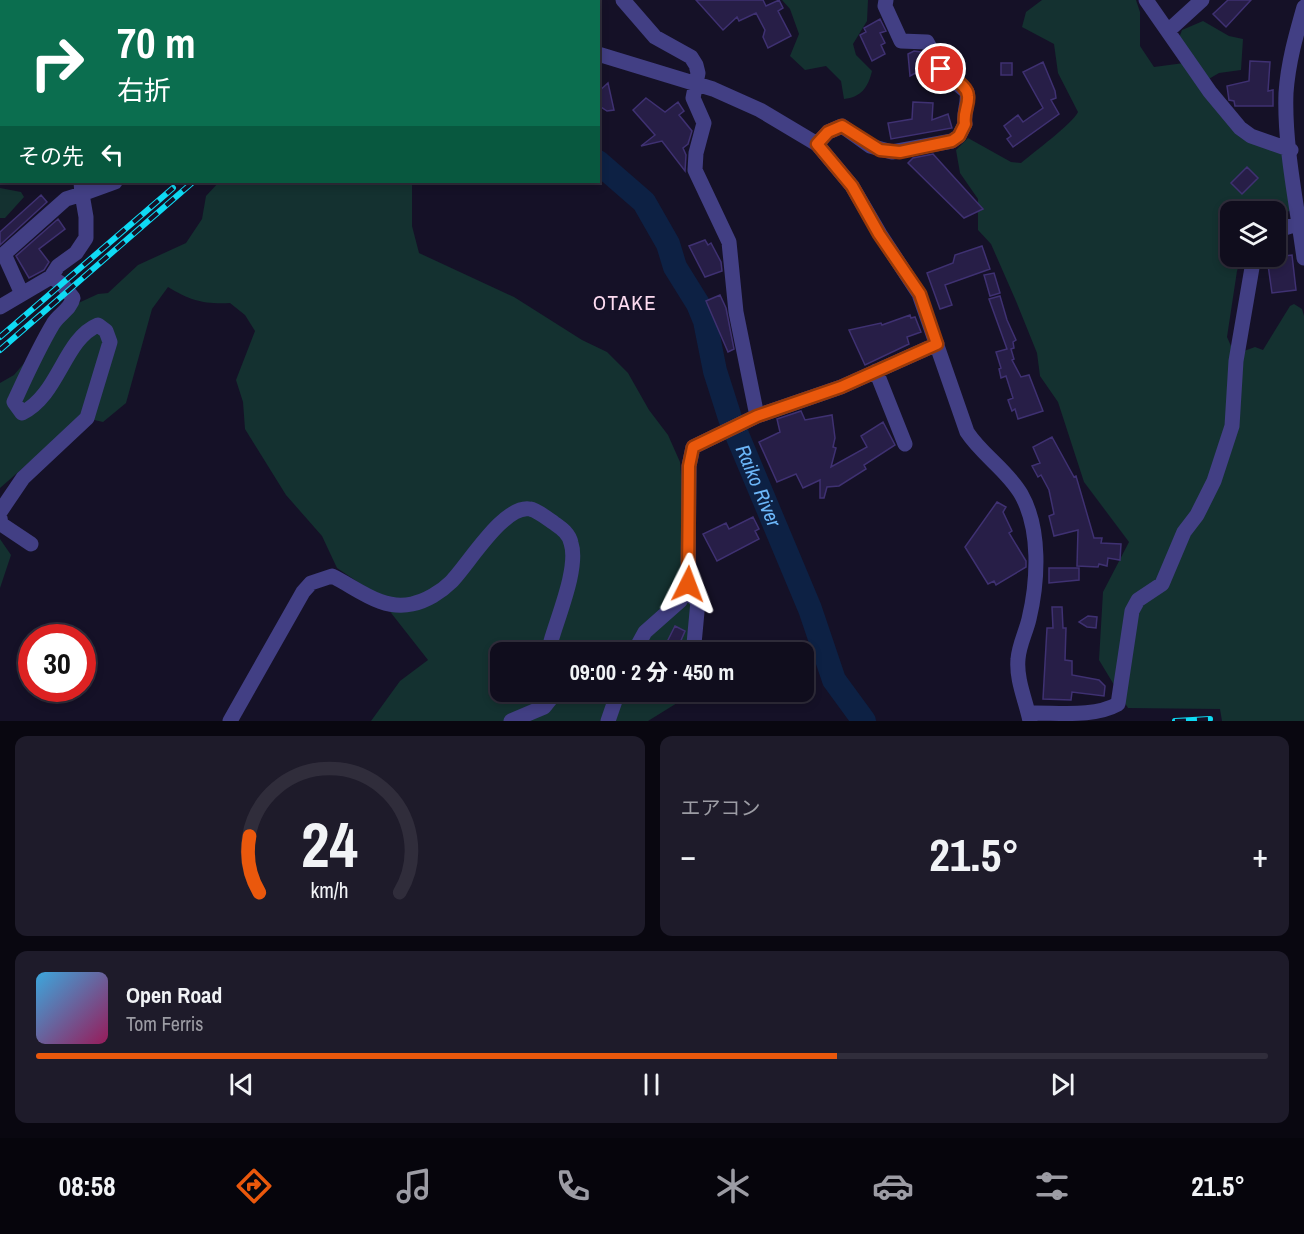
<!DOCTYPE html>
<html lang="ja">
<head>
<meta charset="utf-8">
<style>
  :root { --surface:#100d1d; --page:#1e1b2a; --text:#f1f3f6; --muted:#9c9ca4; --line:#302d3b; --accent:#ea580c }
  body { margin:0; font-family:"Archivo Narrow","Noto Sans JP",sans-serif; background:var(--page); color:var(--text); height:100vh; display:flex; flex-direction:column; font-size:22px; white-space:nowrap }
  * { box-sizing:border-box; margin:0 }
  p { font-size:20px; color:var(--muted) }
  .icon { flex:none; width:33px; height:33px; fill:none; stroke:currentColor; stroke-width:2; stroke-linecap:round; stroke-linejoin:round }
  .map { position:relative; height:721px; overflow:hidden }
  .panel { display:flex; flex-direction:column; gap:15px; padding:15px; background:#090710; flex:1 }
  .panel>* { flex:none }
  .guide { position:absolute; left:0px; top:0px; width:600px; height:183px; box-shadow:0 3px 9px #0003,0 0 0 2px var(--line); background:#0b6e4f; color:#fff; overflow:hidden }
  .fabs { position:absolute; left:1220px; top:201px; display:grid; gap:12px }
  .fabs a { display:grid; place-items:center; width:66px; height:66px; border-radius:12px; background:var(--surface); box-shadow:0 3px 9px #0003,0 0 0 2px var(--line); font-size:30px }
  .speed { position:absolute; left:18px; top:624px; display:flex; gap:12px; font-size:30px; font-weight:700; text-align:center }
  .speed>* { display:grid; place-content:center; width:78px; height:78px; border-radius:50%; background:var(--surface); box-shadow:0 3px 9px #0003,0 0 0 2px var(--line); line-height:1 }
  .speed .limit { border:9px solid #d22; background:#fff; color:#111 }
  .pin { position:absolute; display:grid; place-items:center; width:51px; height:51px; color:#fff; margin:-26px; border:3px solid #fff; border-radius:50%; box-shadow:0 2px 6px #0007 }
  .me { position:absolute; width:66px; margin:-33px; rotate:3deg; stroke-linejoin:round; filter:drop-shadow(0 0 4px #0008) }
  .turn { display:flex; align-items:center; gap:21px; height:126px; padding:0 18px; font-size:27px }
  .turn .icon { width:78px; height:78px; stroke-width:2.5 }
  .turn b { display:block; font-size:42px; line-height:51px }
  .then { display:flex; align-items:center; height:57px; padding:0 18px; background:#0003; gap:12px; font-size:22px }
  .big { font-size:45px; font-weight:800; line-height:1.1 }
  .panel .card { flex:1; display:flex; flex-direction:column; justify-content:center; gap:9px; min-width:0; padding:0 21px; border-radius:12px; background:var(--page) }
  .panel .dial { align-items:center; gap:0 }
  .dial svg { height:156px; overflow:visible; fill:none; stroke:var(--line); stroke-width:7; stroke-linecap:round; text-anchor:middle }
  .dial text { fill:var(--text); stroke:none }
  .song { display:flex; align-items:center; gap:18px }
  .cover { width:72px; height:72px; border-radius:9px; background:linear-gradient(135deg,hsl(200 70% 55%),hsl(330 70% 35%)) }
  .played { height:6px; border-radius:3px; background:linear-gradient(90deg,var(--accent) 65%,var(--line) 65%) }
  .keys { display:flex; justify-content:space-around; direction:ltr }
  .heat { display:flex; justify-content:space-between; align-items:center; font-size:33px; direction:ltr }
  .panel .tiles { flex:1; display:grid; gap:15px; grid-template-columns:1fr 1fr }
  .card:last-child { grid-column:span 2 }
  .trip { position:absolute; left:490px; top:642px; width:324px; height:60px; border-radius:12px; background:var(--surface); box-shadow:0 3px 9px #0003,0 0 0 2px var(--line); font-weight:800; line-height:60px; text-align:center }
  .dock { display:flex; height:96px; justify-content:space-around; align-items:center; background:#06050c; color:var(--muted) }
  .dock .icon { width:42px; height:42px }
  .dock .active { color:var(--accent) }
  .dock b { font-size:27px; color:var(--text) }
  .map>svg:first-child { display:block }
  .green { fill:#143130 }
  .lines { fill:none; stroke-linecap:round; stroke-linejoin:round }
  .river { stroke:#0d2144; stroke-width:24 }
  .building { fill:#271e47; stroke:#3f3172; stroke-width:1.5 }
  .minor { stroke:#423f84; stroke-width:15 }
  .rail-casing { stroke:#0fdaf4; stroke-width:6 }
  .rail { stroke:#151127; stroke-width:4; stroke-dasharray:11; stroke-linecap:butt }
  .route-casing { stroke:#983908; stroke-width:15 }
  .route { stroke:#ea580c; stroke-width:10 }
  .labels { text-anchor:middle; stroke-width:6; stroke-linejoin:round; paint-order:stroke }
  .water-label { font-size:20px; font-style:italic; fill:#6cb6f8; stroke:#151127 }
  .quarter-label { font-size:21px; letter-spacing:1.5px; fill:#fddbf0; stroke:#151127 }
</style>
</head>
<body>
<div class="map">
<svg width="1304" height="721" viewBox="0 0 1304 721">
  <rect width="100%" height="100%" fill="#151127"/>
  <!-- green -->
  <path class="green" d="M 782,0 L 868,0 L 867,21 L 853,44 L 856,55 L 872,71 C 868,88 861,97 844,99 L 841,81 L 826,66 L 805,70 L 790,56 L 799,34 L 790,9 Z
    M 1042,0 L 1136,0 L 1140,12 L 1140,46 L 1154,67 L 1184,63 L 1179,38 L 1182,30 L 1203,21 L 1229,36 L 1243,39 L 1241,70 L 1219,73 L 1207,80 L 1235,128 L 1286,152 L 1293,209 L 1275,218 L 1275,212 L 1230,212 L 1230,256 L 1242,257 L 1237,271 L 1227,337 L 1231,346 L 1244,351 L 1255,347 L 1263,350 L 1290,306 L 1294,304 L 1302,309 L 1304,316 L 1304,721 L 1222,721 L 1220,709 L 1128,708 L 1099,660 L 1103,592 L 1129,542 L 1084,482 L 1058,402 L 1040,376 L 1037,353 L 1016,301 L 991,244 L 978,230 L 978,199 L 960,173 L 956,150 L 968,138 L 1011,162 L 1021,163 C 1034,152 1072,124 1078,112 L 1058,73 L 1054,44 L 1022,27 L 1026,12 Z
    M 219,182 L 412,182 L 412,226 L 419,253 L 514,297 L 582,340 L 607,352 L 628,373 L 649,410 L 668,435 L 680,462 L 689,575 L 698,601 L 693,652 L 501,652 L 501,692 L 690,692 L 690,695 L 648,721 L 371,721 L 400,681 L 428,660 L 377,595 L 337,568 L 322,536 L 286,495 L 245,429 L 243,402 L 236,380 L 255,331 L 245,315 L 230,303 C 203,304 191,301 168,287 L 152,309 L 126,403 L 103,422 L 90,419 L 32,460 L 0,488 L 0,383 L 14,375 L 74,305 L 98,294 L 108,293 L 138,265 L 186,243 L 202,219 L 206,196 Z
    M 0,188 L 21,192 L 24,197 L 5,218 L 0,218 Z
    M 0,539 L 11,555 L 0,588 Z"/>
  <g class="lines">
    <!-- river -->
    <path class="river" id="s1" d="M 598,162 L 644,202 L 668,244 L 675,267 L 698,304 L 705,321 L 715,371 L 730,418 L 810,609 L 834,680 L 864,721"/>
  </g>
  <!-- building -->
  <path class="building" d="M 696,0 L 763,0 L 766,6 L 779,0 L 783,8 L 778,11 L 791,36 L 768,48 L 763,37 L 765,30 L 756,13 L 739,21 L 737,17 L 723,30 Z
    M 1228,0 L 1251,0 L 1226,27 L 1213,14 Z
    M 880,19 L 886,31 L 880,33 L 885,43 L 881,45 L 885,54 L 872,61 L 860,35 L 866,32 L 864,28 Z
    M 914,51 L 921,52 L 929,66 L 910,76 L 908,54 Z
    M 1250,61 L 1270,62 L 1268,91 L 1273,90 L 1273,106 L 1235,106 L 1234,101 L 1229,100 L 1227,86 L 1249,81 Z
    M 1043,62 L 1055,91 L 1056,98 L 1051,100 L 1059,114 L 1013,147 L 1007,139 L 1011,136 L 1004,126 L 1018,115 L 1023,122 L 1043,108 L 1023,72 Z
    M 1001,63 L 1012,63 L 1012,75 L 1001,75 Z
    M 608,83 L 614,110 L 607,111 L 598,105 L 598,92 Z
    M 646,98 L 665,112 L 678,102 L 684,111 L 679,115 L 692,131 L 688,144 L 683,148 L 686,155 L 685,171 L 662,141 L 641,146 L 655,135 L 633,110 Z
    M 913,102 L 933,103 L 932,120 L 948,114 L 952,128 L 891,139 L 888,123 L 912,119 Z
    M 933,154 L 952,175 L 983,209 L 964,218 L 908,163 L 913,158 Z
    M 1247,167 L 1258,178 L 1242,194 L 1231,183 Z
    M 41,195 L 47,202 L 0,245 L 0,232 Z
    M 58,219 L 65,229 L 39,249 L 49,262 L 44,270 L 29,278 L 16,256 Z
    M 705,240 L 708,245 L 711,243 L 721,262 L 722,271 L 705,277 L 689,246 Z
    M 982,246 L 990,269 L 945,285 L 952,305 L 940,309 L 927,273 L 953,263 L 955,255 Z
    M 1292,255 L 1296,290 L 1272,293 L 1267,258 Z
    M 994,273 L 1000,293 L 990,296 L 984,275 Z
    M 720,295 L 726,308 L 734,349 L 728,352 L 706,301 Z
    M 1000,296 L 1007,320 L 1016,340 L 1013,342 L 1014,348 L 1011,349 L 1014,359 L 1012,360 L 1021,377 L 1029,375 L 1043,411 L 1018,419 L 1015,409 L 1012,411 L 1008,400 L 1013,398 L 1006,376 L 1001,378 L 999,369 L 1001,368 L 996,352 L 1007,349 L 989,299 Z
    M 910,315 L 911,318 L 915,317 L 921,332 L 907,337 L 909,344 L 865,365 L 849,330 L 881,323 L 882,325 Z
    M 801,411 L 805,420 L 832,415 L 835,438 L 833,447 L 836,448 L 831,467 L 867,447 L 861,436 L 883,422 L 895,445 L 864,465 L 866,469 L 839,486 L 827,487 L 824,498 L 820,498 L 820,480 L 803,488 L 796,474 L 777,482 L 759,442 L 780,432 L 777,419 Z
    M 1052,437 L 1074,477 L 1076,476 L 1094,538 L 1102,538 L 1101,543 L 1121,544 L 1120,560 L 1108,558 L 1107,566 L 1099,564 L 1098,567 L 1077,566 L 1078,530 L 1054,536 L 1049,516 L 1054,514 L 1049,490 L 1041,475 L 1038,477 L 1032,466 L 1040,463 L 1033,447 Z
    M 997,502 L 1006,507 L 1003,512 L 1012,531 L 1009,533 L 1026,561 L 1026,567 L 996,585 L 994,581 L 988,584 L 965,547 Z
    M 753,517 L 759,529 L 755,531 L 759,539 L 717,561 L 703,534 L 726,523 L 729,529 Z
    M 1049,568 L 1079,568 L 1079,580 L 1049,583 Z
    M 1052,607 L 1062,607 L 1063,628 L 1066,628 L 1065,660 L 1072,661 L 1072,675 L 1099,680 L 1105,686 L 1104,696 L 1072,692 L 1071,700 L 1043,699 L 1047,628 L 1053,628 Z
    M 1088,616 L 1097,617 L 1096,628 L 1087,627 L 1079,622 Z
    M 675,626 L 685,631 L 676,652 L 662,652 Z"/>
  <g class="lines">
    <!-- minor -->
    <path class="minor" d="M 41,0 L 43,2
      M 523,0 L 525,2
      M 623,0 L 655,37 L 691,57 L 696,65 L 698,73 L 693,98 L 704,123 L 696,153 L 695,170 L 729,242 L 736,312 L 757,416
      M 1146,0 L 1210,92 L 1240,128 L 1251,136 L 1291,150
      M 1304,7 C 1296,35 1288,63 1286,93 C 1284,145 1297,205 1304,258
      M 1168,31 L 1202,0
      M 598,54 L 713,89 L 760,110 L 817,144 L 852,186 L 880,234 L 919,294 L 967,432 C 982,455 1007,470 1021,494 C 1041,529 1038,581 1029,619 C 1026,632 1019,645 1018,659 C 1016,680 1026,701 1030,721
      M 817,144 L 828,132 L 842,126 L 870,146 L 892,152 L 952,141 L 959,136 L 965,124 C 963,112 969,103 967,92 L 944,73 L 927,42 L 901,41 L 885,6 L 886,0
      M 1275,231 L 1300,223
      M 22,294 L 4,254 L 66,199 L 82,194 L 81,182
      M 0,307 L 51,277 L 58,266 L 76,253 L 86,238 L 86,217 L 82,194 L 115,182
      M 876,371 L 905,444
      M 0,512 L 23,478 L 87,418 L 110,342 L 106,331 L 98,325 C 64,339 59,395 22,413 L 14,402 C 26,376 38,349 53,324 C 58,315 71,309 73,298 L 62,284 L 51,277
      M 0,518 L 1,524 L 31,544
      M 685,591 L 698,601 L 694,644
      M 634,652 L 645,632 L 680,601 L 688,584 L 689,466 L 693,447 L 757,416 L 841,387 L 937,344
      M 1028,713 C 1056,712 1093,718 1118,704 L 1132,611 L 1138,600 L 1162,584 L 1184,532 L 1197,515 L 1214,481 L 1232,426 L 1236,361 L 1254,256
      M 230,721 L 303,592 L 311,583 L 332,576 C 357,588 382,611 412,604 C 426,601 441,592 451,582 C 468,565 504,504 530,509 C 537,510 548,519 554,523 C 561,528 569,533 571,543 C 579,567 558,616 551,641 L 553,652
      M 511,721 L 544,707 L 556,692
      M 608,721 L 618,692"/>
    <defs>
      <path id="rail" d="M 385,2 L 387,0
        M 397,2 L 398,0
        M 0,337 L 173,188
        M 0,350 L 193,182
        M 1175,721 L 1210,719"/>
    </defs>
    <!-- rail casing -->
    <use href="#rail" class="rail-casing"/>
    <!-- rail -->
    <use href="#rail" class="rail"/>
  </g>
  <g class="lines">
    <defs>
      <path id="route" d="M 688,584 L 689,466 L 693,447 L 757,416 L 841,387 L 937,344 L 920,294 L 879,234 L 852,186 L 817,144 L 828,132 L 842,126 L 880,150 L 900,152 L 952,141 L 959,136 L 965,124 C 963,112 969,106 968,96 C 967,83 948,78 941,69"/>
    </defs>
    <!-- route casing -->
    <use href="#route" class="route-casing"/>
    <!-- route -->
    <use href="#route" class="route"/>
  </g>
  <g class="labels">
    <!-- water labels -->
    <g class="water-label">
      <text dy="7" stroke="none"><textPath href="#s1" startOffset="369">Raiko River</textPath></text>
    </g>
    <!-- quarter labels -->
    <g class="quarter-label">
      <text x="625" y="310">OTAKE</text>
    </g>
  </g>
</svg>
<div class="fabs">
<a><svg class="icon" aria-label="layers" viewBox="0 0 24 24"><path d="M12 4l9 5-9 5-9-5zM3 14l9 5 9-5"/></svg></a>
</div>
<div class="speed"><div class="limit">30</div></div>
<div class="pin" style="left:941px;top:69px;background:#d93025"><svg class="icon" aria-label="arrive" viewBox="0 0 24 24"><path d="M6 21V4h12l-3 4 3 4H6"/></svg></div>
<svg class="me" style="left:688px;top:584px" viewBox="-20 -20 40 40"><path d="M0-17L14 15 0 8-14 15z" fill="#ea580c" stroke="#fff" stroke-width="4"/></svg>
<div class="trip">09:00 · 2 分 · 450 m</div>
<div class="guide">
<div class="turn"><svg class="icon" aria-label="right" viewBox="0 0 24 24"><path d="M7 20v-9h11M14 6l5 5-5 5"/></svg><div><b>70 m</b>右折</div></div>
<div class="then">その先<svg class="icon" aria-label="left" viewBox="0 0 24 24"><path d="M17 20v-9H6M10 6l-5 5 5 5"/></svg></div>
</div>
</div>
<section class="panel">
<div class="tiles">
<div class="card dial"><svg viewBox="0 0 100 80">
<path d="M14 69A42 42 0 1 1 86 69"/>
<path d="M14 69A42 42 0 0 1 9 40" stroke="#ea580c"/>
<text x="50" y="56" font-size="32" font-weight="700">24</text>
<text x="50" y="72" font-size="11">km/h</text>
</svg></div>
<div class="card"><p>エアコン</p>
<div class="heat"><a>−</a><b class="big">21.5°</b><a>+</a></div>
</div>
<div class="card">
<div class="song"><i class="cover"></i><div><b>Open Road</b><p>Tom Ferris</p></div></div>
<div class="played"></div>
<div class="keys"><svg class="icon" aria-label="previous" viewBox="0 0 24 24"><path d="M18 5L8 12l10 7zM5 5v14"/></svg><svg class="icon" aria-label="pause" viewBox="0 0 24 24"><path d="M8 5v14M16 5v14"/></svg><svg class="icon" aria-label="next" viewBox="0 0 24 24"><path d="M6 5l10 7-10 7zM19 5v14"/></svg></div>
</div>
</div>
</section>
<nav class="dock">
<b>08:58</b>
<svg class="icon active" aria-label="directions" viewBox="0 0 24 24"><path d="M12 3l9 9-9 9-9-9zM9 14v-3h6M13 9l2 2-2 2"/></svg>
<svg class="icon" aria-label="music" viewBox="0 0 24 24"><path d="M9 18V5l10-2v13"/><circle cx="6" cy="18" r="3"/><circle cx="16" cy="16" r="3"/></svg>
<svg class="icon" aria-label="phone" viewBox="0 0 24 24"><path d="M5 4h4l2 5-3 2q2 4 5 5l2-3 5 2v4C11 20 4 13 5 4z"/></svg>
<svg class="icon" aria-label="climate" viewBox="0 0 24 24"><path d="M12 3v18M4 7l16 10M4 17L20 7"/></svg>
<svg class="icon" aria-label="car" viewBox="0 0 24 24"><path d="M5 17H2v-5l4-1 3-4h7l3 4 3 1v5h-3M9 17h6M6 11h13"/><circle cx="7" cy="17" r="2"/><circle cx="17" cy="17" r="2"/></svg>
<svg class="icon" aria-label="filters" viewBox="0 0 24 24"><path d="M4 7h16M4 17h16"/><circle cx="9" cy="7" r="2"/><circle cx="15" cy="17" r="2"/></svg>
<b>21.5°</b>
</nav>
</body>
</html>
